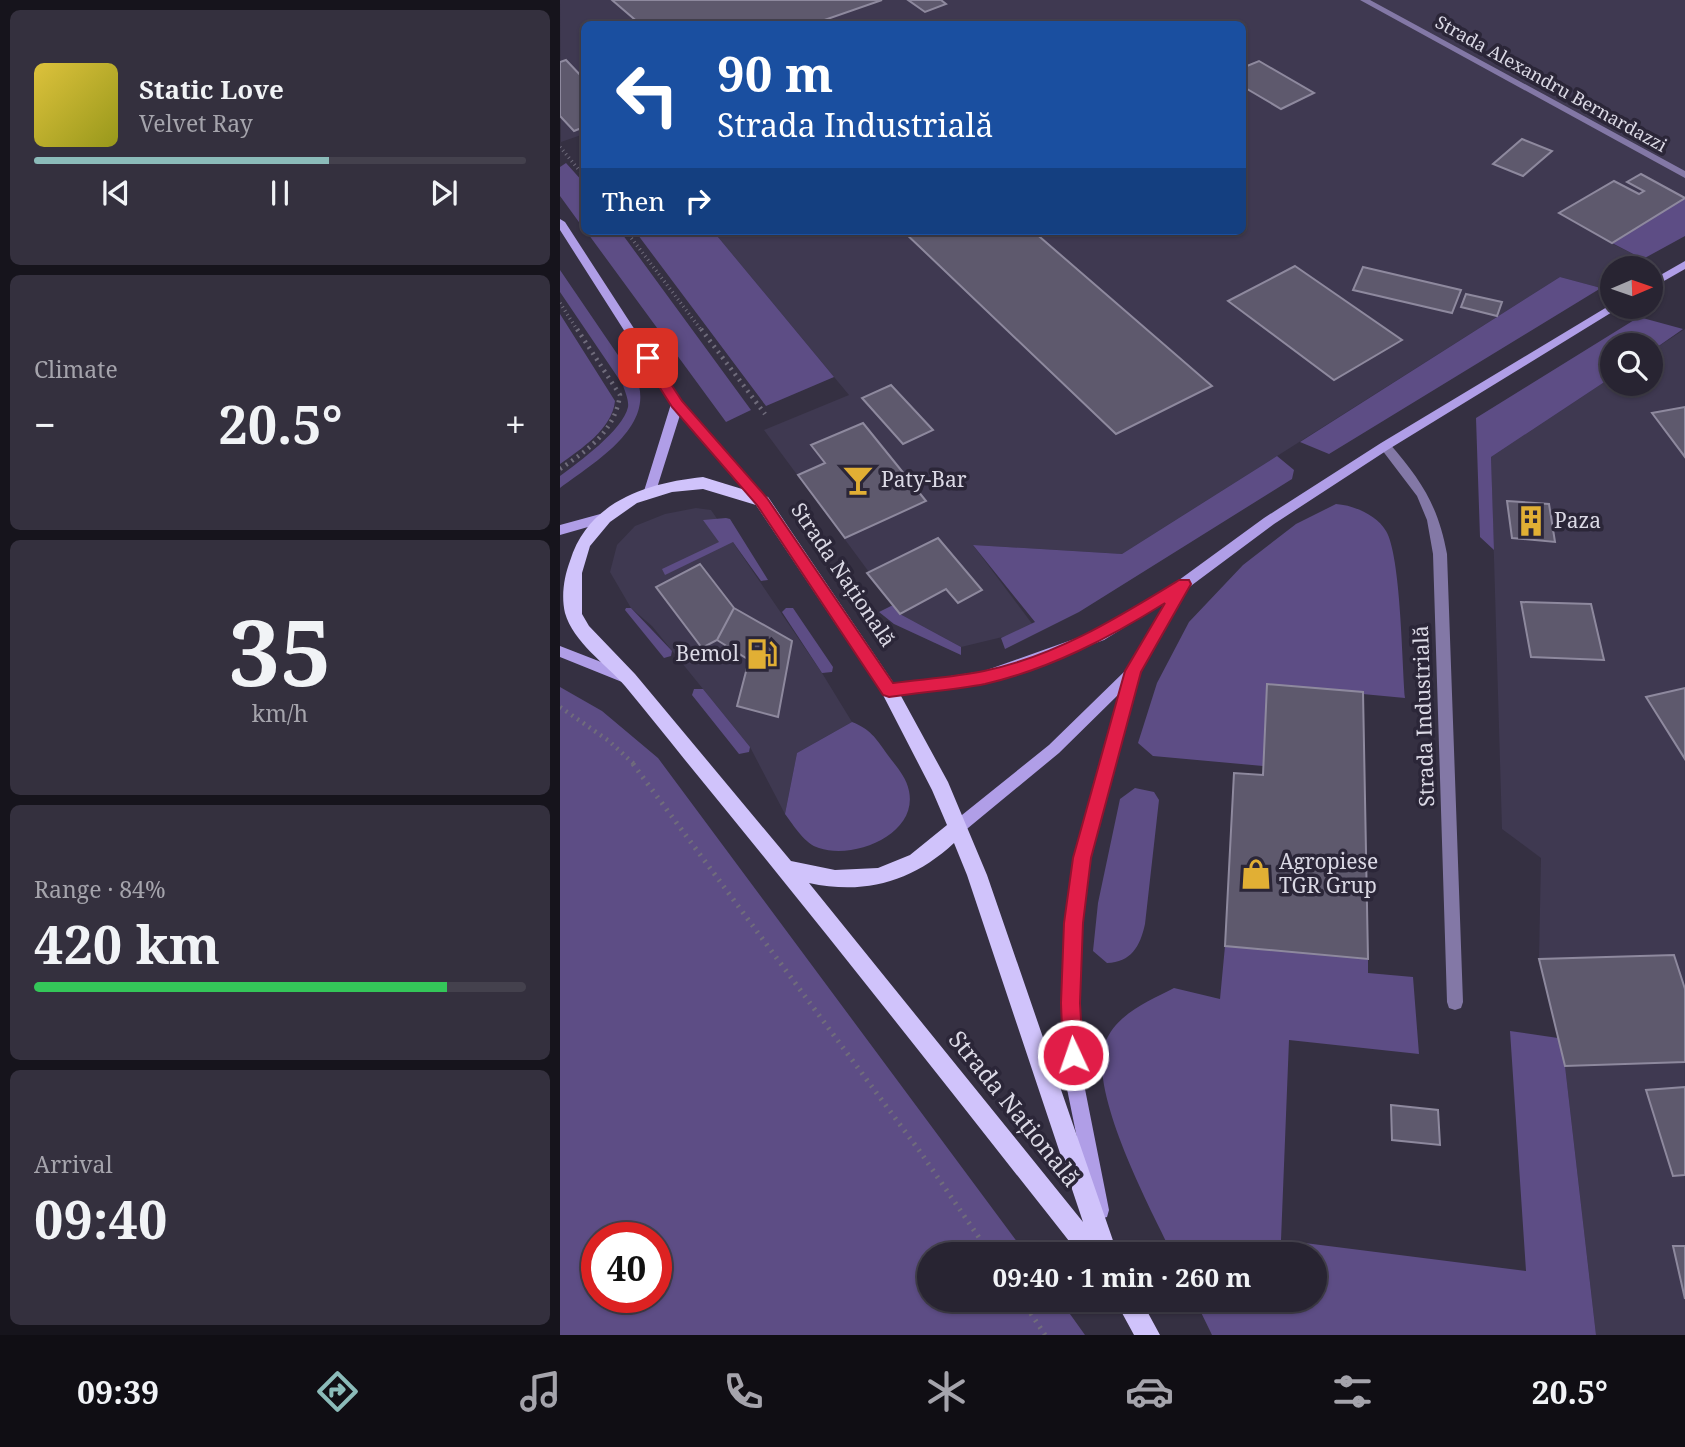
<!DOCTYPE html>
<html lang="en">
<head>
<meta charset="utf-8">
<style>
  :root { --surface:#282432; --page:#34303e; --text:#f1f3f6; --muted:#a5a4ac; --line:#44414d; --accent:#8bbbb9 }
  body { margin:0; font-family:"Noto Serif",serif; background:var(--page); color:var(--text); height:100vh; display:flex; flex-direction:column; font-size:26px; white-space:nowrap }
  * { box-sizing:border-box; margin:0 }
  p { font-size:23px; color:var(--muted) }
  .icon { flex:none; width:38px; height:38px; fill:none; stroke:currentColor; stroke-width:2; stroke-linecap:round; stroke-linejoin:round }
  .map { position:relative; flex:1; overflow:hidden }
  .details { display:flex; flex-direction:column; gap:10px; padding:10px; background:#16141c; width:560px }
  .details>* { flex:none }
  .guide { position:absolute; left:21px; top:21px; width:665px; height:214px; border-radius:10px; box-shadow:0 2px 5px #0004,0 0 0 2px var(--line); background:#1a4fa0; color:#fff; overflow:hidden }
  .needle { width:46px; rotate:88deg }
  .controls { position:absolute; left:1040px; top:256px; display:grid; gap:14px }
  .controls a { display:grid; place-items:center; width:63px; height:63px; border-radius:50%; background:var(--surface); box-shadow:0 2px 5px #0004,0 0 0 2px var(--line); font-size:35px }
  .speed { position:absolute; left:21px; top:1222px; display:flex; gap:14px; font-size:35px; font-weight:700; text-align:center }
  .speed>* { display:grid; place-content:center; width:91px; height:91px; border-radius:50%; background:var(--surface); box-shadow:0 2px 5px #0004,0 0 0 2px var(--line); line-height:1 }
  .speed .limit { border:10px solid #d22; background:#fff; color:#111 }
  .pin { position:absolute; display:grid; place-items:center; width:60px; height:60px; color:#fff; margin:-30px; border-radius:14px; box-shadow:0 4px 10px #0006 }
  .me { position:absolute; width:77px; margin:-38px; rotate:357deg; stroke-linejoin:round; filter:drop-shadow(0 0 5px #0008) }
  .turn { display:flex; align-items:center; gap:24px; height:147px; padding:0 21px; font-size:32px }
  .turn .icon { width:91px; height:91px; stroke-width:2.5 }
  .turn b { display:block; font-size:49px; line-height:60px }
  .then { display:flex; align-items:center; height:66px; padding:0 21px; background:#0003; gap:14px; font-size:26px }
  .big { font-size:52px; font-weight:700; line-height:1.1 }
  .details .card { flex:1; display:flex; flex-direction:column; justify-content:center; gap:10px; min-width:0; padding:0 24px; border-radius:10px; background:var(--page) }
  .details .dial { align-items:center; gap:0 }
  .dial b { font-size:91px; line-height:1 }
  .song { display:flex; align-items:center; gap:21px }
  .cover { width:84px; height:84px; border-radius:10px; background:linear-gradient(135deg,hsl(50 70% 55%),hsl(60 70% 35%)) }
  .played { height:7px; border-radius:4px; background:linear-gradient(90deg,var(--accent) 60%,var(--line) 60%) }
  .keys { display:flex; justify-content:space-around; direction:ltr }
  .heat { display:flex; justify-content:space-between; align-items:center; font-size:38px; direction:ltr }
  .charge { height:10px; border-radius:5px; background:linear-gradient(90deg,#34c759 84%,var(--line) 0) }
  .trip { position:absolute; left:357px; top:1242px; width:410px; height:70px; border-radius:35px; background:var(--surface); box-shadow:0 2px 5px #0004,0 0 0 2px var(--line); font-weight:700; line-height:70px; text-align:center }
  .tabs { display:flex; height:112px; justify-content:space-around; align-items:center; background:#100e14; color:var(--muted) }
  .tabs .icon { width:49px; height:49px }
  .tabs .selected { color:var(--accent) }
  .tabs b { font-size:32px; color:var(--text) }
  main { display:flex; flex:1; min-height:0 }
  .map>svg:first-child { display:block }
  .built { fill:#3f3951 }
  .green { fill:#5d4d85; fill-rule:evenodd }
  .building { fill:#5e596d; stroke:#8e899e; stroke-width:2 }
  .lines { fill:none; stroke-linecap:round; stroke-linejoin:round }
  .path-far2 { stroke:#706c7c; stroke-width:3.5; stroke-dasharray:1 3.5; stroke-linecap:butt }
  .path-far1 { stroke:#706c7c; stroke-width:4.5; stroke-dasharray:2 5; stroke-linecap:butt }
  .path { stroke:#706c7c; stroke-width:5; stroke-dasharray:2 6; stroke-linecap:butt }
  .lane { fill:#8378a6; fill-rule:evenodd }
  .secondary { fill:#b09ee7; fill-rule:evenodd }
  .primary { fill:#d0c3fb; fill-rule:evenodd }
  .route { fill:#e11d48; stroke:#92132f; stroke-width:2 }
  .labels { text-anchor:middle; stroke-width:7; stroke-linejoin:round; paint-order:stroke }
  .far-street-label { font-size:18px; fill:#dbd9e5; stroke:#2b2638 }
  .poi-label { font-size:21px; fill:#dbd9e5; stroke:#2b2638; text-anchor:start }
  .street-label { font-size:21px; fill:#dbd9e5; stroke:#2b2638 }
  .near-street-label { font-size:24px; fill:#dbd9e5; stroke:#2b2638 }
</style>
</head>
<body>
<main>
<section class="details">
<div class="card">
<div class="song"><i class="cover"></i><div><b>Static Love</b><p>Velvet Ray</p></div></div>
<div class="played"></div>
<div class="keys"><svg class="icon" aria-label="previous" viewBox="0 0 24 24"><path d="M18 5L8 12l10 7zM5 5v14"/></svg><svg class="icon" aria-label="pause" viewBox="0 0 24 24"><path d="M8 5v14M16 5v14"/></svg><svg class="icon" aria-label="next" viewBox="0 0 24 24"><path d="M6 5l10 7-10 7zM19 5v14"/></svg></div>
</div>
<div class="card"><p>Climate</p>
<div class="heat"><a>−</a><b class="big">20.5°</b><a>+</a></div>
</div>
<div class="card dial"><b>35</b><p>km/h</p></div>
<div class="card"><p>Range · 84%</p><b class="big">420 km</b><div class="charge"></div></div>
<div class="card"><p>Arrival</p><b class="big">09:40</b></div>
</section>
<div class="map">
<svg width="1125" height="1335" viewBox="0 0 1125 1335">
  <rect width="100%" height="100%" fill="#353042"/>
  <!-- built -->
  <path class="built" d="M 0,0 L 1125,0 L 1125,198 L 1053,244 L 1083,259 L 1071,268 L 1052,268 L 1052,281 L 1041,288 L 1000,277 L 562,554 L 413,545 L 476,629 L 401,647 L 340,614 L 204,430 L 289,395 L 153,231 L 682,231 L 682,24 L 24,24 L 24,134 L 1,142 Z
    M 1125,329 L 1125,1335 L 1036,1335 L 1005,1066 L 979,959 L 981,858 L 942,829 L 931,457 L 1052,377 L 1052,383 L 1090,383 L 1090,352 Z
    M 136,508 L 151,510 L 262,673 L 292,722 L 237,753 L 225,814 L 190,747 L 92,626 L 71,608 L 50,572 L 57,545 L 75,526 L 105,514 Z"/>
  <!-- green -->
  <path class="green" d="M 6,163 L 24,183 L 24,229 L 0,196 L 0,167 Z
    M 1125,198 L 1125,236 L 1083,259 L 1052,243 Z
    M 26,231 L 60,231 L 191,410 L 166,422 Z
    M 75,231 L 153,231 L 274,377 L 206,406 Z
    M 0,270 L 79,386 C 90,431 30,465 0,488 L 0,476 C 19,462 63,430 68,407 C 69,400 65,392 63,385 L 0,292 Z
    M 1000,277 L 1041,288 L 769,454 L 740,442 Z
    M 0,314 L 55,401 C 52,429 21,449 0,464 Z
    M 1079,317 L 1123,329 L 1090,352 L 1090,345 L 1052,345 L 1052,377 L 931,457 L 934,550 L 920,537 L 916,418 Z
    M 717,456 L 734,470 L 732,479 L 519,612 L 445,649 L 441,638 L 475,622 L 413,545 L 562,554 Z
    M 776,504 C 793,505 817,515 826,531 C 841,556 842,664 845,698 L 707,685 L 703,766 L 593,756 L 578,743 L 597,683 L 629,622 L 683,565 L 736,524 Z
    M 166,518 L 170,519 L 208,580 L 201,581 L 173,542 L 105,575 L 102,569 L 159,542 L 143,520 Z
    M 333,605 L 340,614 L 401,647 L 401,655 L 334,624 L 319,612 Z
    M 66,608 L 71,608 L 112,651 L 111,656 L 104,658 L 65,610 Z
    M 226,608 L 233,608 L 273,667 L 272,672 L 262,673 L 222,612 Z
    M 0,687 L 42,711 L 98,758 L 467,1255 L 369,1255 L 369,1300 L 500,1300 L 525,1335 L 0,1335 ZM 37,1237 L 96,1237 L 96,1297 L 37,1297 Z
    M 134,689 L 143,689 L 190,747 L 189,752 L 179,754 L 132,695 Z
    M 292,722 C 310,729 316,738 327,754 C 335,765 346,776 349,791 C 358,834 295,860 259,848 C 245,844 234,826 225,814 L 237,753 Z
    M 575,788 L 594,792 L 599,800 L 585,924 C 580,947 571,962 547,963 L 533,951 L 538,903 L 560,799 Z
    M 665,946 L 808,959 L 808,973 L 853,977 L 859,1054 L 729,1040 L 721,1240 L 966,1271 L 950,1031 L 998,1038 L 1005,1066 L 1036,1335 L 652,1335 L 635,1300 L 754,1300 L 754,1255 L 613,1255 C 591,1210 527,1090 545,1043 C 556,1014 589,1001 614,988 L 660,999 Z"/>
  <!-- building -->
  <path class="building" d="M 52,0 L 322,0 L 253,24 L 80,24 Z
    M 348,0 L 381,0 L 386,4 L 365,12 Z
    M 6,60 L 24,79 L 24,127 L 14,131 L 0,116 L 0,62 Z
    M 699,61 L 754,93 L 721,109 L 682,86 L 682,68 Z
    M 962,139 L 992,151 L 963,176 L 933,164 Z
    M 1081,174 L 1125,198 L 1052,243 L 999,213 L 1054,181 L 1079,194 L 1084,191 L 1067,182 Z
    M 343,231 L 473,231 L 652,386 L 556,434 Z
    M 735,266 L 842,340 L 774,380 L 668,301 Z
    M 803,267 L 901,290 L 892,313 L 793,290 Z
    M 906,294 L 942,302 L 937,316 L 901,307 Z
    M 331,385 L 373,430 L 343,444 L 302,398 Z
    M 1125,407 L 1125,457 L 1092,413 Z
    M 303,423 L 366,501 L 285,538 L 238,475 L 265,463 L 251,445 Z
    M 947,501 L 989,504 L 995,542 L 952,538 Z
    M 378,538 L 422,590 L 398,603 L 386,589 L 340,614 L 307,573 Z
    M 140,564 L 174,608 L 157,640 L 142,648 L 96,587 Z
    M 961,602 L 1031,604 L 1044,660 L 971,657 Z
    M 174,608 L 232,641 L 218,717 L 177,706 L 189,660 L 157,640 Z
    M 707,684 L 803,692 L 808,959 L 665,946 L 674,773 L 703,775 Z
    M 1125,688 L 1125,759 L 1086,697 Z
    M 1114,955 L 1125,989 L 1125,1062 L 1005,1066 L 979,959 Z
    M 1125,1087 L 1125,1175 L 1113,1176 L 1086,1090 Z
    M 831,1105 L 878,1110 L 880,1145 L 832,1140 Z
    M 1113,1246 L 1125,1246 L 1125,1299 Z"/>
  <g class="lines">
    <!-- path-far2 -->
    <path class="path-far2" d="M 0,147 L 24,176
      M 66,231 L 142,331
      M 0,303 L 18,331"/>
    <!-- path-far1 -->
    <path class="path-far1" d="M 141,329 L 205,414
      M 0,469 C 28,450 55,431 60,395 L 17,329
      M 0,707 L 49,741 L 75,765"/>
    <!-- path -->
    <path class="path" d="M 73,764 L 361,1153 L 431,1255
      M 462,1300 L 485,1335"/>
    <!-- lane -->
    <path class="lane" d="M 800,0 L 810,0 L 1125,171 L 1125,178 Z
      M 825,442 L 829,443 C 861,480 878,505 887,554 L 903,1002 L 901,1008 L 895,1010 L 889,1008 L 887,1002 L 873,554 L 867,520 L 857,496 L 819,446 Z"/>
    <!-- secondary -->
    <path class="secondary" d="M 0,219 L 5,222 L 121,401 L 206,498 L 208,501 L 206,504 L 198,504 L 120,415 L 96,491 L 90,496 L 86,494 L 84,491 L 111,404 L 0,230 Z
      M 1125,261 L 1125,269 L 1090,289 L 1090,281 Z
      M 1052,304 L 1052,306 L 1062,306 L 829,449 L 714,524 L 628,588 L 580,672 L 530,858 L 522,923 L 519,1031 L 523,1079 L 549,1210 L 547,1217 L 540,1219 L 533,1217 L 505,1079 L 503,1031 L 506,923 L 514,858 L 560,693 L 499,753 L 402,833 L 397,835 L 392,833 L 389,828 L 392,823 L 489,745 L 567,669 L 607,601 L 544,640 L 430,681 L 329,696 L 324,694 L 322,690 L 324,686 L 424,671 L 534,632 L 619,580 L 704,518 L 821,443 Z
      M 44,513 L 50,518 L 49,521 L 0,535 L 0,525 Z
      M 0,646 L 72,674 L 74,678 L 72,682 L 67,684 L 0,657 Z"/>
    <!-- primary -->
    <path class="primary" d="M 143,477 L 208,497 L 335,685 L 388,782 L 427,875 L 558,1255 L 520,1255 C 389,1089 259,923 125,760 C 105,735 85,710 65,686 C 46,664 13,642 5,613 C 1,596 4,577 10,561 C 28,502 86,483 143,477 ZM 143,489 L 196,505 L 323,695 L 372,790 L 387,825 L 350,855 L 318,868 L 275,870 L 231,861 L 75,674 L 29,626 L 22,614 L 22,573 L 30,546 L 50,522 L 77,503 L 112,492 ZM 394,843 L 407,875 L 523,1222 L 249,883 C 305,895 352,882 394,843 Z
      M 555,1300 L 581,1300 L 600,1335 L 574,1335 Z"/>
  </g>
  <!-- route -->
  <path class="route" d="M 88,354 L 92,355 L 122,401 L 207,498 L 333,683 C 363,679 395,677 424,671 C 496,656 557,618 619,580 L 629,580 L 631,584 L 581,672 L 531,858 L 523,923 L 520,1003 L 523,1055 L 520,1061 L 513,1064 L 506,1061 L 503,1055 L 501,1003 L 504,923 L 513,858 L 565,671 L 605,603 C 549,638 490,669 425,684 C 394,690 361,692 329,697 L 323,695 L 197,505 L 112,407 L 81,358 Z"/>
  <!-- icons -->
  <defs>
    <symbol id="bar-bare" viewBox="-9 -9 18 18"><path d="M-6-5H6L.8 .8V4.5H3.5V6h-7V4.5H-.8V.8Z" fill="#e1af34" stroke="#2b2638" stroke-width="2.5" paint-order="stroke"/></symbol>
    <symbol id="building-bare" viewBox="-9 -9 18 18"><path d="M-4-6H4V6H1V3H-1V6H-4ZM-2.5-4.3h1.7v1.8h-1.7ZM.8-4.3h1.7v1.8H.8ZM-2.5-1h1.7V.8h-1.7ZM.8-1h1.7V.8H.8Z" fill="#e1af34" stroke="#2b2638" stroke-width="2.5" paint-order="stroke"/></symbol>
    <symbol id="fuel-bare" viewBox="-9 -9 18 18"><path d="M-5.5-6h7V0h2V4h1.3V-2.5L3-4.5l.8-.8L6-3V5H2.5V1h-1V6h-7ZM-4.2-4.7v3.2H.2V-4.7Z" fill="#e1af34" stroke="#2b2638" stroke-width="2.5" paint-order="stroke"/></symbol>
    <symbol id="shop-bare" viewBox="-9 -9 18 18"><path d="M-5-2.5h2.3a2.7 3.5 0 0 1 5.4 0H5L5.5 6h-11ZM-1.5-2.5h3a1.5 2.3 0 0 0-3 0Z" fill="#e1af34" stroke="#2b2638" stroke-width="2.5" paint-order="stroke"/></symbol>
  </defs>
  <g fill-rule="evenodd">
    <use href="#bar-bare" x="276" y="458" width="44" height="44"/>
    <use href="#building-bare" x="949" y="499" width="44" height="44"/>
    <use href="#fuel-bare" x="180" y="632" width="44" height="44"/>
    <use href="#shop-bare" x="674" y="852" width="44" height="44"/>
  </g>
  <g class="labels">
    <!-- far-street labels -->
    <g class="far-street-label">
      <text transform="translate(991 84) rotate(29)" y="6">Strada Alexandru Bernardazzi</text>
    </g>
    <!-- poi labels -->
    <g class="poi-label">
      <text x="321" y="487">Paty-Bar</text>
      <text x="994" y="528">Paza</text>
      <text x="179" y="661" text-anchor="end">Bemol</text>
      <text x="719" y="869">Agropiese<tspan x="719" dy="24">TGR Grup</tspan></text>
    </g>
    <!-- street labels -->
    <g class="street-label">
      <text transform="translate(283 575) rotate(56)" y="7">Strada Națională</text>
      <text transform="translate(864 716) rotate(-92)" y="7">Strada Industrială</text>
    </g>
    <!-- near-street labels -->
    <g class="near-street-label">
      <text transform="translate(454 1109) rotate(51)" y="8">Strada Națională</text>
    </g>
  </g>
</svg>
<div class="controls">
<a><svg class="needle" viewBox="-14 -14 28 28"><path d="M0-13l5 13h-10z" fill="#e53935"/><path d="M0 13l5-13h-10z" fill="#a5a4ac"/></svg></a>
<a><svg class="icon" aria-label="search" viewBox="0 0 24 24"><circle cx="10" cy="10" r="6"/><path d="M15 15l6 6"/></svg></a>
</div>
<div class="speed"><div class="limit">40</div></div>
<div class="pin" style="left:88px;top:358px;background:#d93025"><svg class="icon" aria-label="arrive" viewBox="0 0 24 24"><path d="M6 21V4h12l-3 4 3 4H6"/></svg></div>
<svg class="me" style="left:513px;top:1055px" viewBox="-20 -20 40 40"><circle r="17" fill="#e11d48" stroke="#fff" stroke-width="3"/><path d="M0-11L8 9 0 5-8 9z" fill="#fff"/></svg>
<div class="trip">09:40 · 1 min · 260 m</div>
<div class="guide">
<div class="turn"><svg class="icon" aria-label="left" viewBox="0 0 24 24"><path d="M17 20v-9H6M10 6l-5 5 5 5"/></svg><div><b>90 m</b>Strada Industrială</div></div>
<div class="then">Then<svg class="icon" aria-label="right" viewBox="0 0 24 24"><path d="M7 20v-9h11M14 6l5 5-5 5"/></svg></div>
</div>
</div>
</main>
<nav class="tabs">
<b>09:39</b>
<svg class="icon selected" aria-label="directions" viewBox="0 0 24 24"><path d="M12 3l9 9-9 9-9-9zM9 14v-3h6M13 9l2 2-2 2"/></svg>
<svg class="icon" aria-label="music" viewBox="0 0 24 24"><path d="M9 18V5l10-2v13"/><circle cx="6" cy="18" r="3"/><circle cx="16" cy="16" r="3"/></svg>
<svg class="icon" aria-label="phone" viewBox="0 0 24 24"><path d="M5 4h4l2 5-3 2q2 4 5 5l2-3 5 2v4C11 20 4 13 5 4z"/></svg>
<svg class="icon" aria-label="climate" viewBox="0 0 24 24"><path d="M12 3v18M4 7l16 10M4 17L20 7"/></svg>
<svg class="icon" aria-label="car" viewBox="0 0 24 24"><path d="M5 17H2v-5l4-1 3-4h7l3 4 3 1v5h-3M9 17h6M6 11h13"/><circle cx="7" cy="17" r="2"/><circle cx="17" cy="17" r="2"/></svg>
<svg class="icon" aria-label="filters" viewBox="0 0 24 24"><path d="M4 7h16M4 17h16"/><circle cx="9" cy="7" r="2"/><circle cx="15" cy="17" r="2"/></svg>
<b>20.5°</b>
</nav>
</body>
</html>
